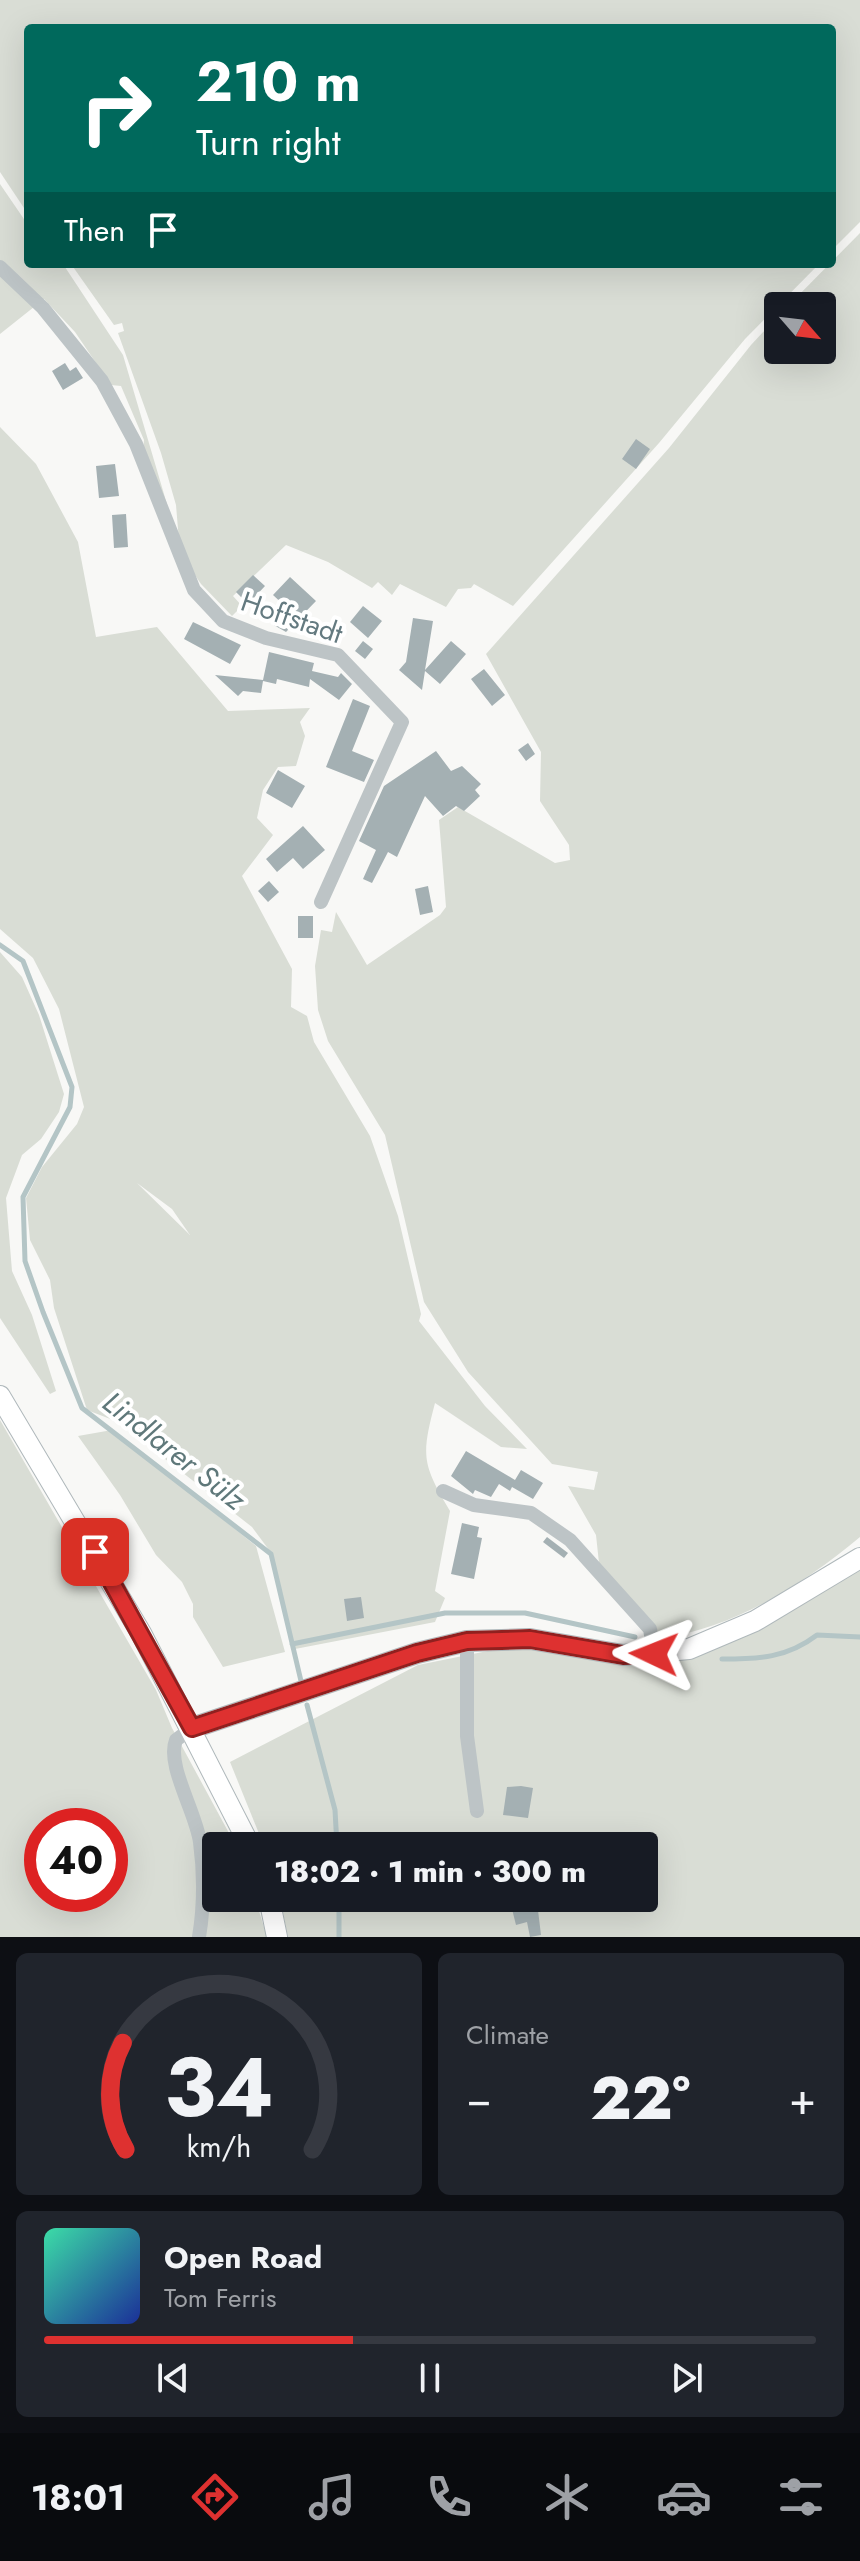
<!DOCTYPE html>
<html lang="en">
<head>
<meta charset="utf-8">
<style>
  :root { --surface:#171b24; --page:#20242c; --text:#f1f3f6; --muted:#9ea1a6; --line:#363941; --accent:#de3130 }
  body { margin:0; font-family:Jost,sans-serif; background:var(--page); color:var(--text); height:100vh; display:flex; flex-direction:column; font-size:30px; white-space:nowrap }
  * { box-sizing:border-box; margin:0 }
  p { font-size:26px; color:var(--muted) }
  .icon { flex:none; width:44px; height:44px; fill:none; stroke:currentColor; stroke-width:2; stroke-linecap:round; stroke-linejoin:round }
  .map { position:relative; height:1937px; overflow:hidden }
  .sheet { display:flex; flex-direction:column; gap:16px; padding:16px; background:#0d0f14; flex:1 }
  .sheet>* { flex:none }
  .guide { position:absolute; left:24px; top:24px; width:812px; height:244px; border-radius:8px; box-shadow:0 8px 32px #0002; background:#00695c; color:#fff; overflow:hidden }
  .needle { width:52px; rotate:118deg }
  .buttons { position:absolute; left:764px; top:292px; display:grid; gap:16px }
  .buttons a { display:grid; place-items:center; width:72px; height:72px; border-radius:8px; background:var(--surface); box-shadow:0 8px 32px #0002; font-size:40px }
  .speed { position:absolute; left:24px; top:1808px; display:flex; gap:16px; font-size:40px; font-weight:700; text-align:center }
  .speed>* { display:grid; place-content:center; width:104px; height:104px; border-radius:50%; background:var(--surface); box-shadow:0 8px 32px #0002; line-height:1 }
  .speed .limit { border:12px solid #d22; background:#fff; color:#111 }
  .pin { position:absolute; display:grid; place-items:center; width:68px; height:68px; color:#fff; margin:-34px; border-radius:16px; box-shadow:0 4px 12px #0006 }
  .me { position:absolute; width:88px; margin:-44px; rotate:272deg; stroke-linejoin:round; filter:drop-shadow(0 0 6px #0008) }
  .turn { display:flex; align-items:center; gap:28px; height:168px; padding:0 40px; font-size:36px }
  .turn .icon { width:104px; height:104px; stroke-width:2.5 }
  .turn b { display:block; font-size:56px; line-height:68px }
  .then { display:flex; align-items:center; height:76px; padding:0 40px; background:#0003; gap:16px; font-size:30px }
  .big { font-size:60px; font-weight:800; line-height:1.1 }
  .sheet .widget { flex:1; display:flex; flex-direction:column; justify-content:center; gap:12px; min-width:0; padding:0 28px; border-radius:12px; background:var(--page) }
  .sheet .dial { align-items:center; gap:0 }
  .dial svg { height:208px; overflow:visible; fill:none; stroke:var(--line); stroke-width:7; stroke-linecap:round; text-anchor:middle }
  .dial text { fill:var(--text); stroke:none }
  .song { display:flex; align-items:center; gap:24px }
  .cover { width:96px; height:96px; border-radius:12px; background:linear-gradient(135deg,hsl(160 70% 55%),hsl(230 70% 35%)) }
  .played { height:8px; border-radius:4px; background:linear-gradient(90deg,var(--accent) 40%,var(--line) 40%) }
  .keys { display:flex; justify-content:space-around; direction:ltr }
  .heat { display:flex; justify-content:space-between; align-items:center; font-size:44px; direction:ltr }
  .sheet .tiles { flex:1; display:grid; gap:16px; grid-template-columns:1fr 1fr }
  .widget:last-child { grid-column:span 2 }
  .trip { position:absolute; left:202px; top:1832px; width:456px; height:80px; border-radius:8px; background:var(--surface); box-shadow:0 8px 32px #0002; font-weight:800; line-height:80px; text-align:center }
  .menu { display:flex; height:128px; justify-content:space-around; align-items:center; background:#090b0e; color:var(--muted) }
  .menu .icon { width:56px; height:56px }
  .menu .selected { color:var(--accent) }
  .menu b { font-size:36px; color:var(--text) }
  .map>svg:first-child { display:block }
  .green { fill:#d9ddd5; fill-rule:evenodd }
  .lines { fill:none; stroke-linecap:round; stroke-linejoin:round }
  .stream { stroke:#b4c5c6; stroke-width:5 }
  .building { fill:#a4b0b3 }
  .secondary-casing { stroke:#afb8bb; stroke-width:22 }
  .street { stroke:#bdc4c6; stroke-width:14 }
  .secondary { stroke:#fff; stroke-width:20 }
  .route-casing { stroke:#90201f; stroke-width:20 }
  .route { stroke:#de3130; stroke-width:14 }
  .labels { text-anchor:middle; stroke-width:8; stroke-linejoin:round; paint-order:stroke }
  .street-label { font-size:28px; fill:#647a80; stroke:#fff }
  .water-label { font-size:30px; font-style:italic; fill:#5f787a; stroke:#fff }
</style>
</head>
<body>
<div class="map">
<svg width="860" height="1937" viewBox="0 0 860 1937">
  <rect width="100%" height="100%" fill="#f8f8f6"/>
  <!-- green -->
  <path class="green" d="M 0,0 L 860,0 L 860,222 L 832,250 L 832,28 L 28,28 L 28,214 L 0,172 Z
    M 0,184 L 28,225 L 28,264 L 63,264 L 123,355 L 174,528 L 143,450 L 144,440 L 121,386 L 111,385 L 75,332 L 44,299 L 0,334 Z
    M 860,233 L 860,1537 C 801,1586 736,1627 659,1639 L 599,1563 L 596,1535 L 568,1486 L 594,1490 L 598,1472 L 552,1464 L 468,1372 L 424,1302 L 385,1135 L 328,1041 L 318,1010 L 315,966 L 321,930 L 332,932 L 336,912 L 367,965 L 440,915 L 446,907 L 439,820 L 458,807 L 555,863 L 570,860 L 569,845 L 540,801 L 541,752 L 486,654 L 669,448 L 751,345 L 778,316 L 778,350 L 822,350 L 822,306 L 788,306 Z
    M 71,264 L 819,264 L 745,339 L 659,443 L 513,606 L 474,584 L 471,588 L 458,589 L 446,607 L 400,584 L 392,595 L 378,582 L 372,588 L 328,562 L 286,545 L 233,596 L 242,606 L 232,616 L 201,584 L 180,553 L 176,505 L 161,453 L 118,333 L 124,331 L 122,323 L 114,325 Z
    M 0,427 L 36,464 L 78,542 L 96,637 L 157,627 L 228,711 L 310,708 L 300,722 L 305,736 L 296,766 L 278,767 L 263,790 L 257,818 L 273,835 L 242,876 L 292,969 L 291,1007 L 307,1016 L 314,1042 L 370,1136 L 398,1216 L 421,1314 L 419,1321 L 485,1406 L 527,1449 L 501,1447 L 435,1403 C 421,1456 422,1464 450,1511 L 435,1591 L 445,1598 L 435,1622 L 295,1649 L 272,1554 L 252,1527 L 118,1422 L 87,1410 L 54,1308 L 50,1280 L 30,1240 L 26,1198 L 42,1167 L 77,1124 L 84,1107 L 59,1009 L 33,958 L 0,929 ZM 137,1183 L 172,1209 L 190,1235 Z
    M 0,952 L 22,977 L 39,1015 L 64,1094 L 59,1112 L 41,1139 L 22,1155 L 6,1198 L 12,1271 L 32,1315 L 56,1391 L 50,1394 L 0,1318 Z
    M 0,1420 L 156,1690 L 172,1728 L 236,1846 L 216,1846 L 216,1898 L 255,1898 L 267,1937 L 0,1937 ZM 42,1826 L 110,1826 L 110,1894 L 42,1894 Z
    M 112,1430 L 256,1546 L 285,1652 L 223,1667 L 193,1617 L 193,1604 L 182,1582 L 156,1555 L 120,1495 L 78,1436 Z
    M 860,1566 L 860,1937 L 288,1937 L 280,1898 L 644,1898 L 644,1846 L 264,1846 L 230,1762 L 418,1665 L 517,1645 L 647,1657 Z"/>
  <g class="lines">
    <!-- stream -->
    <path class="stream" d="M 0,945 L 23,961 L 72,1087 L 70,1107 L 23,1197 L 25,1261 L 43,1312 L 82,1408 L 271,1554 L 301,1681
      M 667,1632 L 677,1630
      M 292,1644 L 445,1613 L 525,1613 L 635,1637
      M 722,1659 C 759,1659 787,1658 817,1635 L 860,1637
      M 307,1705 L 335,1810 L 337,1846
      M 339,1898 L 339,1937"/>
  </g>
  <!-- building -->
  <path class="building" d="M 65,363 L 70,371 L 76,367 L 83,378 L 63,390 L 52,371 Z
    M 636,439 L 650,449 L 636,469 L 622,459 Z
    M 115,464 L 119,496 L 99,498 L 96,466 Z
    M 126,514 L 128,547 L 114,548 L 112,515 Z
    M 253,575 L 265,586 L 248,604 L 236,592 Z
    M 290,577 L 316,601 L 286,632 L 272,624 L 287,608 L 273,595 Z
    M 363,606 L 382,621 L 368,638 L 350,622 Z
    M 413,618 L 433,621 L 425,670 L 451,641 L 466,654 L 440,684 L 425,671 L 422,690 L 399,670 L 406,662 Z
    M 193,622 L 241,645 L 230,664 L 184,639 Z
    M 363,641 L 373,649 L 365,659 L 355,651 Z
    M 269,652 L 314,663 L 312,671 L 338,677 L 341,673 L 352,684 L 339,700 L 310,679 L 309,687 L 277,679 L 276,684 L 263,681 L 261,693 L 243,691 L 238,696 L 215,675 L 263,680 Z
    M 484,669 L 505,695 L 492,706 L 471,679 Z
    M 353,699 L 370,706 L 352,751 L 374,760 L 364,782 L 326,767 Z
    M 528,743 L 535,754 L 526,761 L 518,750 Z
    M 436,751 L 451,771 L 462,766 L 481,784 L 475,790 L 480,796 L 464,811 L 456,806 L 443,816 L 425,796 L 397,857 L 388,852 L 372,883 L 363,879 L 376,850 L 359,841 L 384,786 Z
    M 278,770 L 305,786 L 292,808 L 266,793 Z
    M 303,826 L 325,850 L 303,869 L 293,858 L 277,872 L 266,859 Z
    M 269,881 L 279,892 L 268,902 L 258,891 Z
    M 428,886 L 433,912 L 420,915 L 415,889 Z
    M 298,916 L 313,916 L 313,938 L 298,938 Z
    M 466,1451 L 515,1480 L 521,1470 L 543,1483 L 533,1499 L 512,1487 L 510,1491 L 499,1484 L 491,1497 L 475,1490 L 473,1494 L 451,1476 Z
    M 462,1523 L 479,1527 L 477,1537 L 482,1538 L 474,1579 L 451,1574 Z
    M 547,1537 L 568,1553 L 564,1558 L 543,1542 Z
    M 361,1597 L 364,1618 L 347,1621 L 344,1599 Z
    M 521,1786 L 533,1788 L 528,1818 L 503,1815 L 507,1787 Z
    M 537,1902 L 541,1935 L 530,1937 L 527,1922 L 516,1925 L 512,1909 Z"/>
  <g class="lines">
    <defs>
      <path id="secondary" d="M 0,1396 L 141,1633 L 250,1846
        M 192,1728 L 417,1653 L 467,1641 L 530,1639 L 623,1655 L 689,1649 L 755,1621 L 860,1558
        M 269,1898 L 277,1937"/>
    </defs>
    <!-- secondary casing -->
    <use href="#secondary" class="secondary-casing"/>
    <!-- street -->
    <path class="street" d="M 0,267 L 43,308 L 102,381 L 136,444 L 194,590 L 223,621 L 266,638 L 338,655 L 402,722 L 321,902
      M 443,1491 L 474,1505 L 531,1513 L 570,1540 L 650,1629 L 654,1654
      M 467,1641 L 467,1736 L 477,1811
      M 192,1728 L 176,1740 C 166,1765 196,1812 200,1842 C 204,1872 204,1907 199,1937"/>
    <!-- secondary -->
    <use href="#secondary" class="secondary"/>
  </g>
  <g class="lines">
    <defs>
      <path id="route" d="M 95,1552 L 192,1728 L 417,1653 L 467,1641 L 530,1639 L 623,1655 L 654,1654"/>
    </defs>
    <!-- route casing -->
    <use href="#route" class="route-casing"/>
    <!-- route -->
    <use href="#route" class="route"/>
  </g>
  <g class="labels">
    <!-- street labels -->
    <g class="street-label">
      <text transform="translate(292 617) rotate(19)" y="10">Hoffstadt</text>
    </g>
    <!-- water labels -->
    <g class="water-label">
      <text transform="translate(174 1451) rotate(38)" y="10">Lindlarer Sülz</text>
    </g>
  </g>
</svg>
<div class="buttons">
<a><svg class="needle" viewBox="-14 -14 28 28"><path d="M0-13l5 13h-10z" fill="#e53935"/><path d="M0 13l5-13h-10z" fill="#9ea1a6"/></svg></a>
</div>
<div class="speed"><div class="limit">40</div></div>
<div class="pin" style="left:95px;top:1552px;background:#d93025"><svg class="icon" aria-label="arrive" viewBox="0 0 24 24"><path d="M6 21V4h12l-3 4 3 4H6"/></svg></div>
<svg class="me" style="left:654px;top:1654px" viewBox="-20 -20 40 40"><path d="M0-17L14 15 0 8-14 15z" fill="#de3130" stroke="#fff" stroke-width="4"/></svg>
<div class="trip">18:02 · 1 min · 300 m</div>
<div class="guide">
<div class="turn"><svg class="icon" aria-label="right" viewBox="0 0 24 24"><path d="M7 20v-9h11M14 6l5 5-5 5"/></svg><div><b>210 m</b>Turn right</div></div>
<div class="then">Then<svg class="icon" aria-label="arrive" viewBox="0 0 24 24"><path d="M6 21V4h12l-3 4 3 4H6"/></svg></div>
</div>
</div>
<section class="sheet">
<div class="tiles">
<div class="widget dial"><svg viewBox="0 0 100 80">
<path d="M14 69A42 42 0 1 1 86 69"/>
<path d="M14 69A42 42 0 0 1 13 28" stroke="#de3130"/>
<text x="50" y="56" font-size="32" font-weight="700">34</text>
<text x="50" y="72" font-size="11">km/h</text>
</svg></div>
<div class="widget"><p>Climate</p>
<div class="heat"><a>−</a><b class="big">22°</b><a>+</a></div>
</div>
<div class="widget">
<div class="song"><i class="cover"></i><div><b>Open Road</b><p>Tom Ferris</p></div></div>
<div class="played"></div>
<div class="keys"><svg class="icon" aria-label="previous" viewBox="0 0 24 24"><path d="M18 5L8 12l10 7zM5 5v14"/></svg><svg class="icon" aria-label="pause" viewBox="0 0 24 24"><path d="M8 5v14M16 5v14"/></svg><svg class="icon" aria-label="next" viewBox="0 0 24 24"><path d="M6 5l10 7-10 7zM19 5v14"/></svg></div>
</div>
</div>
</section>
<nav class="menu">
<b>18:01</b>
<svg class="icon selected" aria-label="directions" viewBox="0 0 24 24"><path d="M12 3l9 9-9 9-9-9zM9 14v-3h6M13 9l2 2-2 2"/></svg>
<svg class="icon" aria-label="music" viewBox="0 0 24 24"><path d="M9 18V5l10-2v13"/><circle cx="6" cy="18" r="3"/><circle cx="16" cy="16" r="3"/></svg>
<svg class="icon" aria-label="phone" viewBox="0 0 24 24"><path d="M5 4h4l2 5-3 2q2 4 5 5l2-3 5 2v4C11 20 4 13 5 4z"/></svg>
<svg class="icon" aria-label="climate" viewBox="0 0 24 24"><path d="M12 3v18M4 7l16 10M4 17L20 7"/></svg>
<svg class="icon" aria-label="car" viewBox="0 0 24 24"><path d="M5 17H2v-5l4-1 3-4h7l3 4 3 1v5h-3M9 17h6M6 11h13"/><circle cx="7" cy="17" r="2"/><circle cx="17" cy="17" r="2"/></svg>
<svg class="icon" aria-label="filters" viewBox="0 0 24 24"><path d="M4 7h16M4 17h16"/><circle cx="9" cy="7" r="2"/><circle cx="15" cy="17" r="2"/></svg>
</nav>
</body>
</html>
